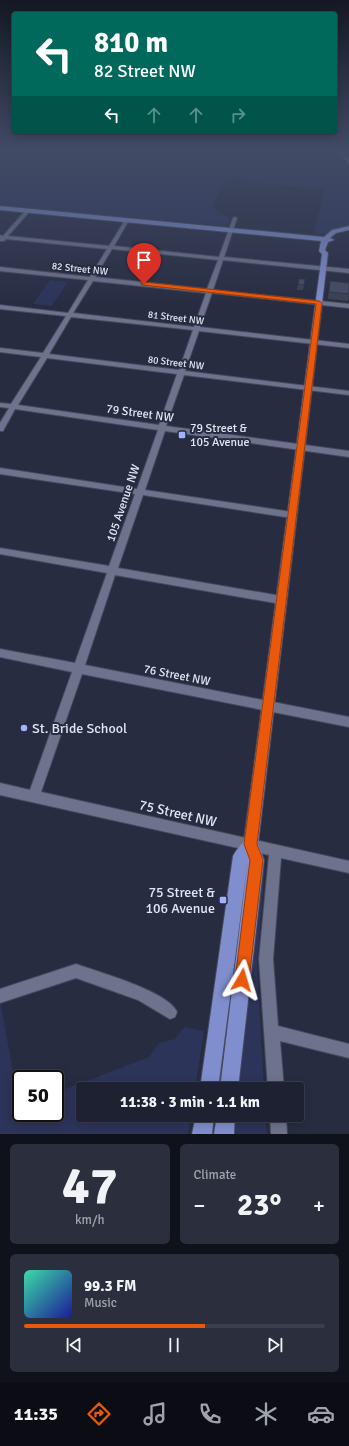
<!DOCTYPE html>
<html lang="en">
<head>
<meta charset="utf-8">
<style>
  :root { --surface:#1d2131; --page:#2a2e3d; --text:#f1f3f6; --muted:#a0a3ab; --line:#3b3e4d; --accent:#ea580c }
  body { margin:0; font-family:Signika,sans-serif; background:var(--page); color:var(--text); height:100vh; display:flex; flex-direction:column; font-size:15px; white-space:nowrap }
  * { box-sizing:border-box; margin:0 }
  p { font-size:13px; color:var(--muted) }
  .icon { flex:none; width:22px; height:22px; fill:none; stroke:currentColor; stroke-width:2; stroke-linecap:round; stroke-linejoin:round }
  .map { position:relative; height:1134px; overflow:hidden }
  .panel { display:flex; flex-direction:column; gap:10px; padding:10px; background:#10121b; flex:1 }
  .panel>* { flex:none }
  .hud { position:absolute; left:12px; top:12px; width:325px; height:122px; border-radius:4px; box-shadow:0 2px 10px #0003,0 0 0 1px var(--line); background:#00695c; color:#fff; overflow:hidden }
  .speed { position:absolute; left:12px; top:1070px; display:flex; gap:8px; font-size:20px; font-weight:700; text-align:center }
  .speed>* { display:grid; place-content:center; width:52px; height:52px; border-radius:50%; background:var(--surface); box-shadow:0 2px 10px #0003,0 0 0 1px var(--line); line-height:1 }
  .speed .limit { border:2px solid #111; border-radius:6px; background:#fff; color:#111 }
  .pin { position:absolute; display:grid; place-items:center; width:34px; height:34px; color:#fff; margin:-41px -17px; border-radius:50% 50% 50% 0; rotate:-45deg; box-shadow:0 0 4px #0007 }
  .pin .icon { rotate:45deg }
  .me { position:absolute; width:44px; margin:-22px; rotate:7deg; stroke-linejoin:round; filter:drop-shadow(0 0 3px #0008) }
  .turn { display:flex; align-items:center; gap:14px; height:84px; padding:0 16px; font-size:18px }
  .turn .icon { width:52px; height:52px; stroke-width:2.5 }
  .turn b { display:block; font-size:28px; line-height:34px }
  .lanes { display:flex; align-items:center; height:38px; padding:0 16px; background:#0003; justify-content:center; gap:20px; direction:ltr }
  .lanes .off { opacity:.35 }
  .big { font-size:30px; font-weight:700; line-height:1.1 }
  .panel .tile { flex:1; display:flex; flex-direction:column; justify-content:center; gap:6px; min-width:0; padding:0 14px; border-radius:6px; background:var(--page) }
  .panel .dial { align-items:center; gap:0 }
  .dial b { font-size:52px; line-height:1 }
  .song { display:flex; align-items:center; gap:12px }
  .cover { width:48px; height:48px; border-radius:6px; background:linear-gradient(135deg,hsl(160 70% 55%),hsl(240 70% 35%)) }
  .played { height:4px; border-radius:2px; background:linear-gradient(90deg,var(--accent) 60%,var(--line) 60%) }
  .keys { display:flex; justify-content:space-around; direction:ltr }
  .heat { display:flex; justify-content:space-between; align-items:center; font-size:22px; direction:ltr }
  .panel .tiles { flex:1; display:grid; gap:10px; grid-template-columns:1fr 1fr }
  .tile:last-child { grid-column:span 2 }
  .trip { position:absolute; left:76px; top:1082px; width:228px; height:40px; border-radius:4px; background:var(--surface); box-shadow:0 2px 10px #0003,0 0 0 1px var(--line); font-weight:700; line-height:40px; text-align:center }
  .tab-bar { display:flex; height:64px; justify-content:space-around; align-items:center; background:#0c0d14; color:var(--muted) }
  .tab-bar .icon { width:28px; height:28px }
  .tab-bar .current { color:var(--accent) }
  .tab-bar b { font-size:18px; color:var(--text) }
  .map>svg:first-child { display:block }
  .green { fill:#2c345a }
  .water { fill:#525e96 }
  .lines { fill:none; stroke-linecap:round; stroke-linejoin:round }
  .minor-casing { stroke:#464a5c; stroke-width:2 }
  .major-casing { stroke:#464a5c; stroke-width:2 }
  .minor { fill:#6d738c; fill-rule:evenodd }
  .major { fill:#808ecd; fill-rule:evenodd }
  .wall { fill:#3c4155 }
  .building { fill:#464c63; stroke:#313545 }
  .route { fill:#ea580c; stroke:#983908 }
  .poi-dot { fill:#a1b3fd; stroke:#272c41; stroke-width:1.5 }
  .labels { text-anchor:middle; stroke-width:4; stroke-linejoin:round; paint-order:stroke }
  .far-street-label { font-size:10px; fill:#e1e5f3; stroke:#272c41 }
  .street-label { font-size:12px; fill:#e1e5f3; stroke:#272c41 }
  .poi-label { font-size:12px; fill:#e1e5f3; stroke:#272c41; text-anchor:start }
  .near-poi-label { font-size:14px; fill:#e1e5f3; stroke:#272c41; text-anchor:start }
  .near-street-label { font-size:14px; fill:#e1e5f3; stroke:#272c41 }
</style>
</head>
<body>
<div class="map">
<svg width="349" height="1134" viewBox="0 0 349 1134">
  <rect width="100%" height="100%" fill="#272c41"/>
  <!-- green -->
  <path class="green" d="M 0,149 L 96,150 L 116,149 L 335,149 L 349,168 L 349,224 L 324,234 L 313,235 L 325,189 L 252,183 C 243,177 234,176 225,180 L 213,205 L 214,209 L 230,219 L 228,224 L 224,226 L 0,206 Z
    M 50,280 L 68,282 L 52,306 L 33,304 Z
    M 265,866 L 257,966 L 264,1089 L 239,1089 L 261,876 Z
    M 0,1000 L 17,1094 L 19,1102 L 21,1103 L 21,1113 L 55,1113 L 55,1093 L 149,1057 L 159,1043 L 175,1039 L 184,1027 L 204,1031 L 195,1089 L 83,1089 L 83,1115 L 191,1115 L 188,1134 L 0,1134 Z
    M 237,1115 L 265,1115 L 267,1134 L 235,1134 Z"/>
  <!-- water -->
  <path class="water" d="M 4,149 L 116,149 L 96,150 Z"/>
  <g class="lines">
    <defs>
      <path id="minor" d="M 26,210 L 30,211 L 8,236 L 109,246 L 125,220 L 127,219 L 129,220 L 114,246 L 219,257 L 233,218 L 235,217 L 237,218 L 224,257 L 349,269 L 349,273 L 223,260 L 213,290 L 349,304 L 349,308 L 212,293 L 200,327 L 349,344 L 349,348 L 199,331 L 185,371 L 349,391 L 349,395 L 184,375 L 166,426 L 349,451 L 349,457 L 165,431 L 145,490 L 292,512 L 296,515 L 292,518 L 143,495 L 118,568 L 281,596 L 284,597 L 286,600 L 284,603 L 281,604 L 115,575 L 85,665 L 349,717 L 349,727 L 82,674 L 41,792 L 349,861 L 349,873 L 281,858 L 273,959 L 278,1026 L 349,1044 L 349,1058 L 280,1041 L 284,1089 L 268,1089 L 259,959 L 269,855 L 0,795 L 0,783 L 30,790 L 72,672 L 0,657 L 0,649 L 75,663 L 107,573 L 0,554 L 0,548 L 109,566 L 135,494 L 0,474 L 0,468 L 137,489 L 158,430 L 15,409 L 3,431 L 0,431 L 0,423 L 9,408 L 0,407 L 0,403 L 11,404 L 41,357 L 0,352 L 0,348 L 43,353 L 66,316 L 0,309 L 0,305 L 68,313 L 88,280 L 0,271 L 0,267 L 90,277 L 107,249 L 6,239 L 4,241 L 0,241 L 0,235 L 3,236 ZM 112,249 L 218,260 L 207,289 L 95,277 ZM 93,281 L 206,293 L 194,327 L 73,313 ZM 71,317 L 193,330 L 179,370 L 49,354 ZM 47,358 L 177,374 L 159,425 L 18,405 Z
        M 76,964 C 98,972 168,991 177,1012 L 175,1017 L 170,1019 L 138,1000 L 76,978 L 0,1003 L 0,989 Z
        M 270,1115 L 286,1115 L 287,1134 L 271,1134 Z"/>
      <path id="major" d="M 337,149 L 341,149 L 349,159 L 349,165 Z
        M 0,206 L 324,237 L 332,230 L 349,226 L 349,230 L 336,233 L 330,238 L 334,240 L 328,242 L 325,250 L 328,253 L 258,844 L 264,860 L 238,1089 L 220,1089 L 248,859 L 218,1089 L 200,1089 L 233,856 L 236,851 L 244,841 L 322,254 L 319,251 L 321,241 L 0,210 Z
        M 196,1115 L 214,1115 L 212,1134 L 192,1134 Z
        M 217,1115 L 235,1115 L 234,1134 L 214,1134 Z"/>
    </defs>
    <!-- minor casing -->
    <use href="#minor" class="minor-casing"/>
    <!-- major casing -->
    <use href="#major" class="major-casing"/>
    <!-- minor -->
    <use href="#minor" class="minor"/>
    <!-- major -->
    <use href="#major" class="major"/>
  </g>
  <!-- wall -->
  <path class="wall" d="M 299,279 L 305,279 L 303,290 L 297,290 Z
    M 330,281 L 349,283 L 349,295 L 348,301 L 328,299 L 329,288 Z"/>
  <!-- building -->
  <path class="building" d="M 299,279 L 305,279 L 304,285 L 298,284 Z
    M 330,281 L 349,283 L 349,294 L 329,292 Z"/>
  <!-- sky -->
  <linearGradient id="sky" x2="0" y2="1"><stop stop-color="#151824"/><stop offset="0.49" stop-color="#414b65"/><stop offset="1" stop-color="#414b65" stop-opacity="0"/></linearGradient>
  <rect width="349" height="307" fill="url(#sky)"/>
  <!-- route -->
  <path class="route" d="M 144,282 L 319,301 L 322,303 L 257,844 L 263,860 L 249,980 L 247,985 L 242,987 L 237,985 L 235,980 L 250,860 L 244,844 L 316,304 L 142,285 L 141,284 Z"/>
  <!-- markers -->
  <g class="poi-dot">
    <rect x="178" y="431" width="8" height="8" rx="2"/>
    <circle cx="24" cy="728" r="4"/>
    <rect x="219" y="896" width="8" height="8" rx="2"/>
  </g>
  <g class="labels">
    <!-- far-street labels -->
    <g class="far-street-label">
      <text transform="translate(80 268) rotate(6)" y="4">82 Street NW</text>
      <text transform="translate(176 317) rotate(7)" y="4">81 Street NW</text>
      <text transform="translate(176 362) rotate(7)" y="4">80 Street NW</text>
    </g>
    <!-- street labels -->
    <g class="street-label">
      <text transform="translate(140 413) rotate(8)" y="4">79 Street NW</text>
      <text transform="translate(123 503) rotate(-71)" y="4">105 Avenue NW</text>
      <text transform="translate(177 675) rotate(11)" y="4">76 Street NW</text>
    </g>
    <!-- poi labels -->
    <g class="poi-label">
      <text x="190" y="432">79 Street &amp;<tspan x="190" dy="14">105 Avenue</tspan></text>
    </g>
    <!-- near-poi labels -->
    <g class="near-poi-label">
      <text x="32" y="733">St. Bride School</text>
      <text x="215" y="897" text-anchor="end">75 Street &amp;<tspan x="215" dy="16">106 Avenue</tspan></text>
    </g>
    <!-- near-street labels -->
    <g class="near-street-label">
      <text transform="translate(178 813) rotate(13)" y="5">75 Street NW</text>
    </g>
  </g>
</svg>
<div class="speed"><div class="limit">50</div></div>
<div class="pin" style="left:144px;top:284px;background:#d93025"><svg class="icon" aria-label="arrive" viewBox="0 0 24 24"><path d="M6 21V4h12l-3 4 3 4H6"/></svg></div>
<svg class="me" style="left:242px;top:980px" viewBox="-20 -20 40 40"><path d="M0-17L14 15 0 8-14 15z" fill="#ea580c" stroke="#fff" stroke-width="4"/></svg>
<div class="trip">11:38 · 3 min · 1.1 km</div>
<div class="hud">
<div class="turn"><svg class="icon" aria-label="left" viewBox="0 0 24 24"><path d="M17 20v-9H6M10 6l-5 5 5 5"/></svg><div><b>810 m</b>82 Street NW</div></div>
<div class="lanes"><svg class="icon" aria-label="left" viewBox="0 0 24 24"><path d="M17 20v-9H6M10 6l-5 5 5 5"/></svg><svg class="icon off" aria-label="ahead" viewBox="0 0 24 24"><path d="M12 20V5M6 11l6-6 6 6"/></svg><svg class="icon off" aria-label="ahead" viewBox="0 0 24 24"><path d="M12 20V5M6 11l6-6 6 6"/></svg><svg class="icon off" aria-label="right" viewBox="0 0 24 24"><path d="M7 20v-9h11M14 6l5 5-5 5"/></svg></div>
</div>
</div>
<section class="panel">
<div class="tiles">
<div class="tile dial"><b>47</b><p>km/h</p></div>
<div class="tile"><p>Climate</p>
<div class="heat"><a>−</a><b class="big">23°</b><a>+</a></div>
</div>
<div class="tile">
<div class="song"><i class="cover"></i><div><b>99.3 FM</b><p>Music</p></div></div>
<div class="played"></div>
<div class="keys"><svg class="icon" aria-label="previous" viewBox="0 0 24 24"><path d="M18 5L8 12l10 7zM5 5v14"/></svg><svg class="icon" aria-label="pause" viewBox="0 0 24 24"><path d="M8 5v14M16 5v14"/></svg><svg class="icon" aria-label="next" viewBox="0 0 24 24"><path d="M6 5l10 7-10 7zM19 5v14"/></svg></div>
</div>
</div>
</section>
<nav class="tab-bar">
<b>11:35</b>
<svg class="icon current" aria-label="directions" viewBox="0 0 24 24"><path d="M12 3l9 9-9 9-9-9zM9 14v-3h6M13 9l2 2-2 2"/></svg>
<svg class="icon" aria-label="music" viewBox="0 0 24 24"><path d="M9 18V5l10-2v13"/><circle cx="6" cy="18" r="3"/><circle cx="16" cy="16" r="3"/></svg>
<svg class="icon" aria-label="phone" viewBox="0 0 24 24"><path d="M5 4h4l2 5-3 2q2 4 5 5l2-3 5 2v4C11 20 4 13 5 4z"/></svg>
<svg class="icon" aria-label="climate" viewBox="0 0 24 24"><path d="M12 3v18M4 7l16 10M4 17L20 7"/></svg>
<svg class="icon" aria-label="car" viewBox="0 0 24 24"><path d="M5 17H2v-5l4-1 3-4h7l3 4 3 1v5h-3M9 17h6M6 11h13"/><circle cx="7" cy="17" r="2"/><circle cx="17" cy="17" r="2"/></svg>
</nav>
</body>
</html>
